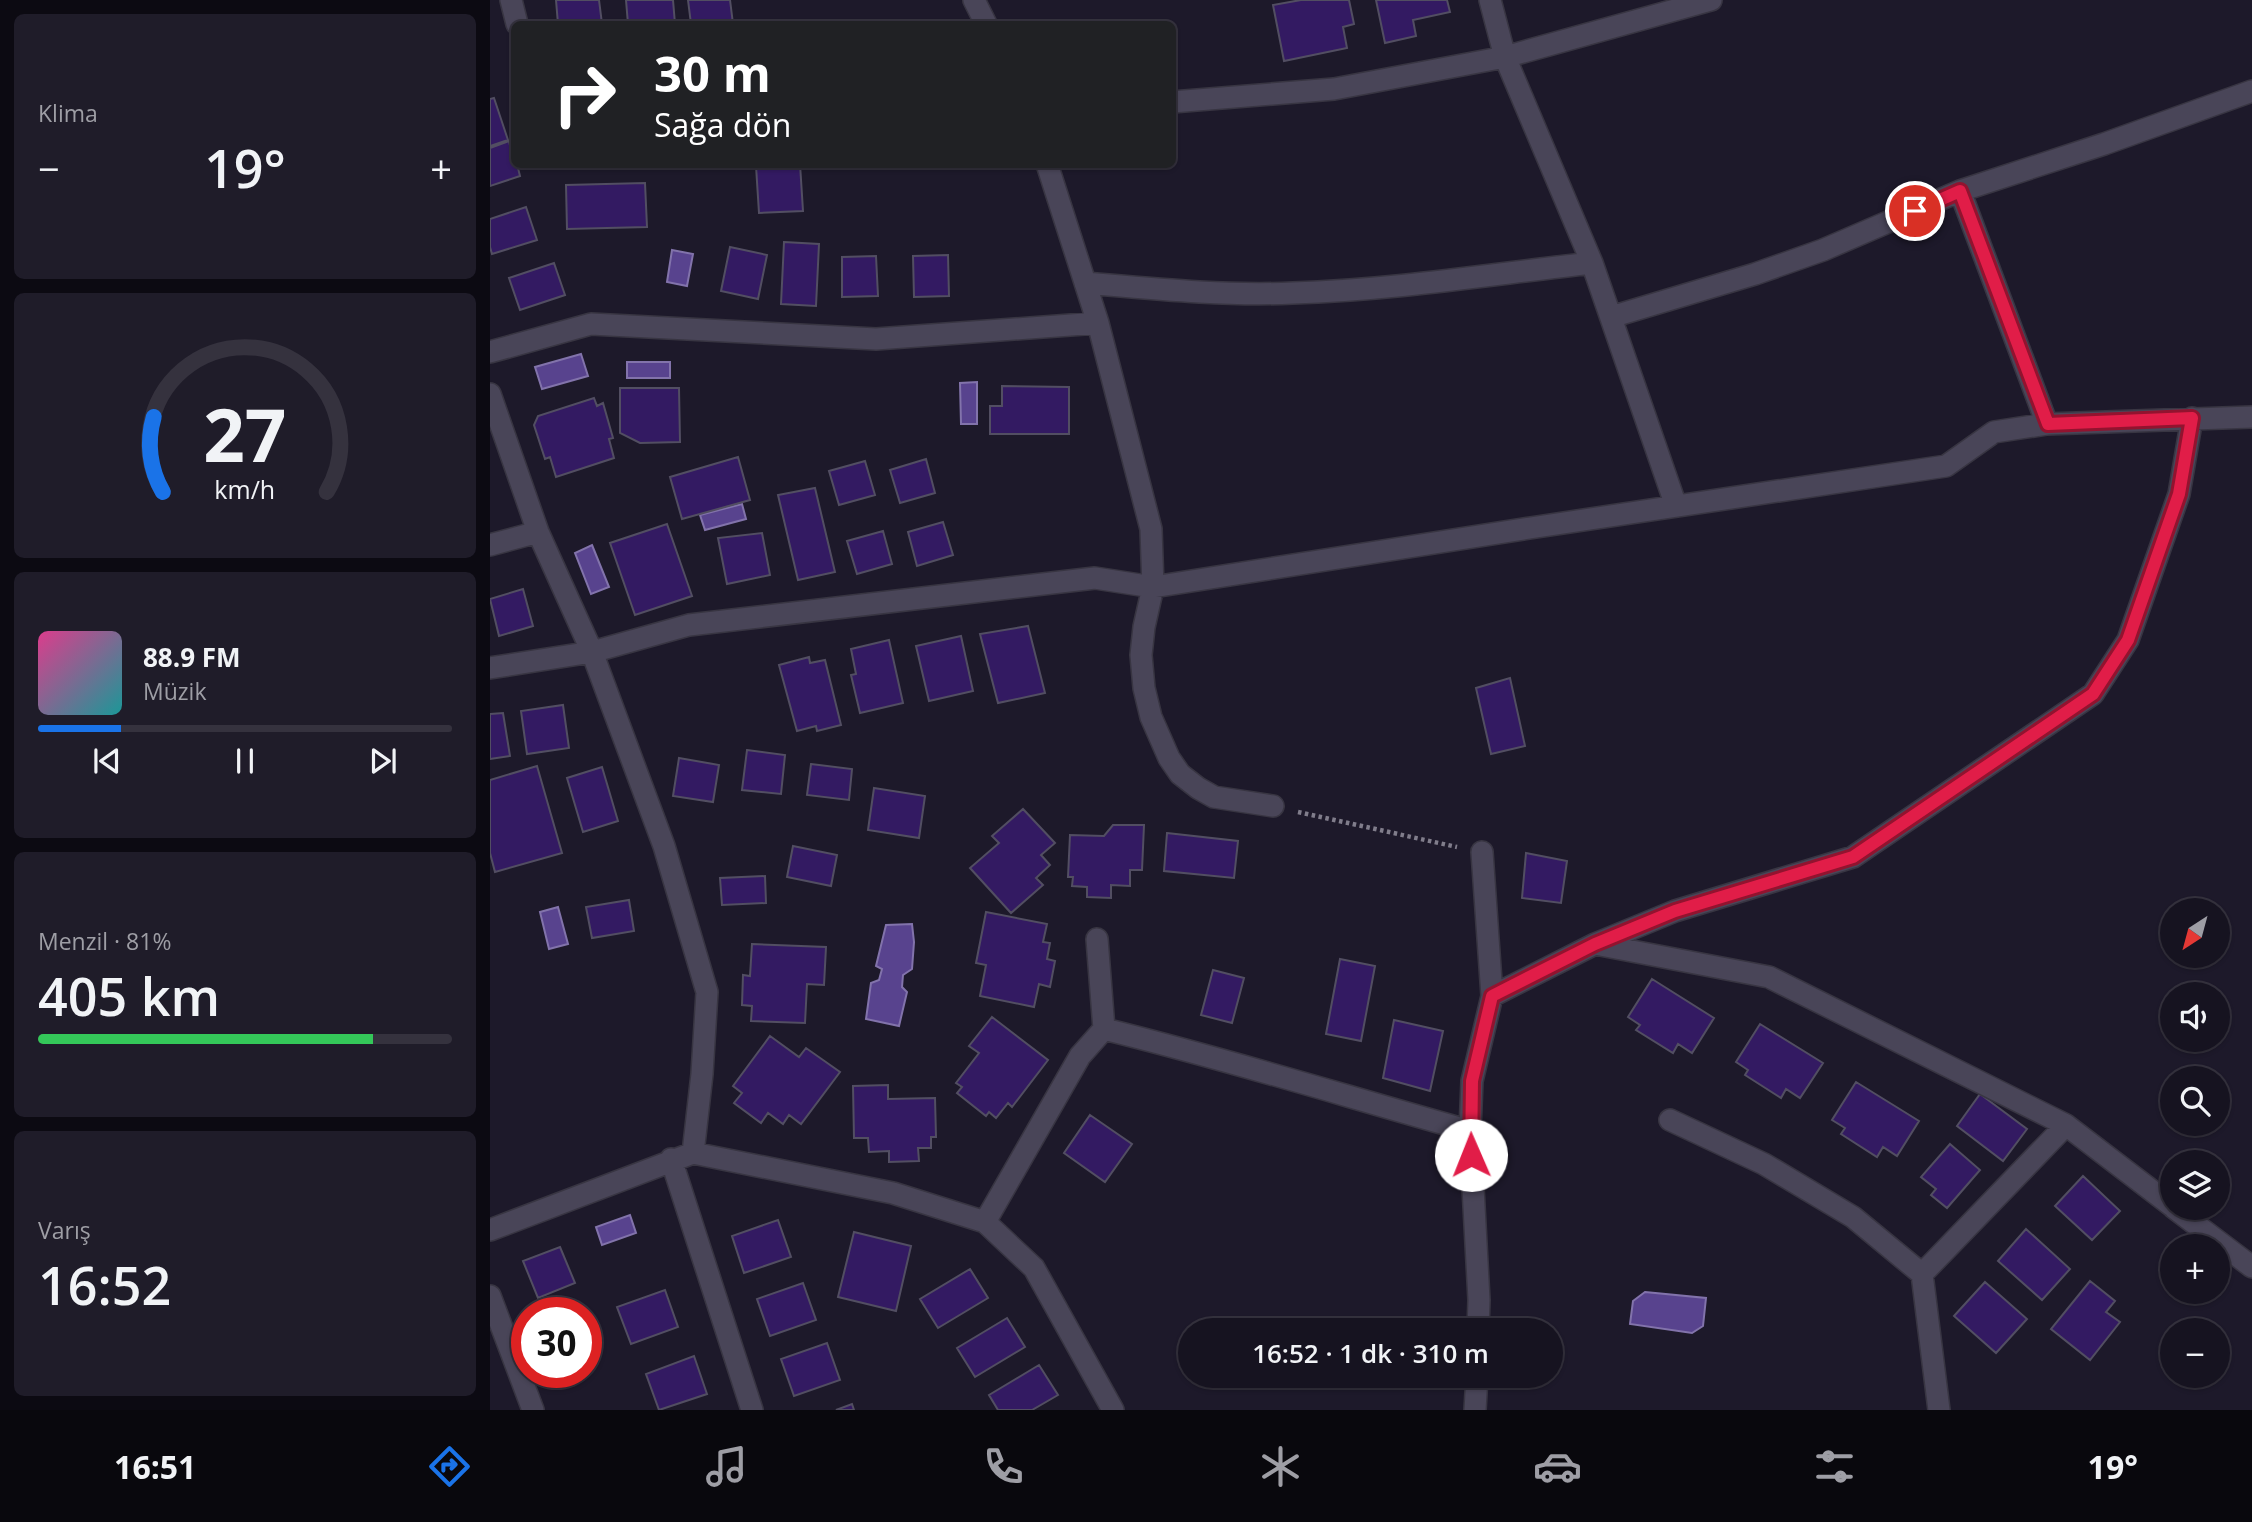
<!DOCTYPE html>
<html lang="tr">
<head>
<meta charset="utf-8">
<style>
  :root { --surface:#161320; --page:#1f1c29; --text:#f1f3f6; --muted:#9e9ea5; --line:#35323e; --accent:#1a73e8 }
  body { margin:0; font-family:"Open Sans",sans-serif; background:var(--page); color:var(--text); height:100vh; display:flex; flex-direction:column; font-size:26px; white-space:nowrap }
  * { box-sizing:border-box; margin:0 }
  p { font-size:23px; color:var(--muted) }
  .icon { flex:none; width:38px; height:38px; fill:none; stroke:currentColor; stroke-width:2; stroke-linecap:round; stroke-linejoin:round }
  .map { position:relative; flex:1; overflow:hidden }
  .panel { display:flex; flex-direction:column; gap:14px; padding:14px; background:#0c0a12; width:490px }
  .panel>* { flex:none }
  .banner { position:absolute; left:21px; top:21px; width:665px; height:147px; border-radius:10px; box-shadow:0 2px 5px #0004,0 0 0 2px var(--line); background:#202124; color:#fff; overflow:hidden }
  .needle { width:46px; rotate:216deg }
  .buttons { position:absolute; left:1670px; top:898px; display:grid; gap:14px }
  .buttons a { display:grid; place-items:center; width:70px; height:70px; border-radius:50%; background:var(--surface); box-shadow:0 2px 5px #0004,0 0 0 2px var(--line); font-size:35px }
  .speed { position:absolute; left:21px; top:1297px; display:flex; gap:14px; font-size:35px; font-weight:700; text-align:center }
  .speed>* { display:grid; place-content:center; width:91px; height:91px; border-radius:50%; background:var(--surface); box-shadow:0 2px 5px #0004,0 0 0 2px var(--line); line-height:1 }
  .speed .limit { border:10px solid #d22; background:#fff; color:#111 }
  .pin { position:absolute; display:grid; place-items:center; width:60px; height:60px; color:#fff; margin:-30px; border:4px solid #fff; border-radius:50%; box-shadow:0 2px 7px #0007 }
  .me { position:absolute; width:77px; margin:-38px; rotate:359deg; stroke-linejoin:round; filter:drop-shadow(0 0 5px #0008) }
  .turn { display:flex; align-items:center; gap:24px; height:147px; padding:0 28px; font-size:32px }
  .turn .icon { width:91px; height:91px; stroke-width:2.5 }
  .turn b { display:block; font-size:49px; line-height:60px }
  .big { font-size:52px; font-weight:600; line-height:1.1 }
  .panel .card { flex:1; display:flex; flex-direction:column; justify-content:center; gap:10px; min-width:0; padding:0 24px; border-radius:10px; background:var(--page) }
  .panel .dial { align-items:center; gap:0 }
  .dial svg { height:182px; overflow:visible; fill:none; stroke:var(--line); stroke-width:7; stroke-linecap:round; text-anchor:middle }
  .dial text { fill:var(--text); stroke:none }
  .song { display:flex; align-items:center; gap:21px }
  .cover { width:84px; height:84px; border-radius:10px; background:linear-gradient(135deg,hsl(330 70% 55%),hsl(180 70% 35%)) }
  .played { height:7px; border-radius:4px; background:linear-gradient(90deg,var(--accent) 20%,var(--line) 20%) }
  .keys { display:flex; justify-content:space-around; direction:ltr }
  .heat { display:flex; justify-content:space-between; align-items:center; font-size:38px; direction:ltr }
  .charge { height:10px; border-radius:5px; background:linear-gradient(90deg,#34c759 81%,var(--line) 0) }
  .trip { position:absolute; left:688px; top:1318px; width:385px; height:70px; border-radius:35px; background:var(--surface); box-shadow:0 2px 5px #0004,0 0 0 2px var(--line); font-weight:600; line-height:70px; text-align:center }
  .dock { display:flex; height:112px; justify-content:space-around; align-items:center; background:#09080d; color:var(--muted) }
  .dock .icon { width:49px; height:49px }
  .dock .current { color:var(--accent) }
  .dock b { font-size:32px; color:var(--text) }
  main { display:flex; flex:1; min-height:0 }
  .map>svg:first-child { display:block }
  .water { fill:#58438e; stroke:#8273ab; stroke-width:2 }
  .building { fill:#331a62; stroke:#524e62; stroke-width:2 }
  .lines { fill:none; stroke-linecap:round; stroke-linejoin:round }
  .minor-casing { stroke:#383542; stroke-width:24 }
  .path { stroke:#807d8b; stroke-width:4.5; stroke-dasharray:3.5 3.5; stroke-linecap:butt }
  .minor { stroke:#494558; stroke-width:21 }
  .route-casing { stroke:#92132f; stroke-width:18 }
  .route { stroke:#e11d48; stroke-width:12 }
</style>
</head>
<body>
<main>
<section class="panel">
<div class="card"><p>Klima</p>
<div class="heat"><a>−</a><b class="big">19°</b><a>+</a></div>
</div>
<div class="card dial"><svg viewBox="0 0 100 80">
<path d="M14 69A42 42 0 1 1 86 69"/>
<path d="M14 69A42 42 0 0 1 10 36" stroke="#1a73e8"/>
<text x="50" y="56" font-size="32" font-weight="700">27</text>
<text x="50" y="72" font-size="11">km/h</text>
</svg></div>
<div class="card">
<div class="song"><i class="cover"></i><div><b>88.9 FM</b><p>Müzik</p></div></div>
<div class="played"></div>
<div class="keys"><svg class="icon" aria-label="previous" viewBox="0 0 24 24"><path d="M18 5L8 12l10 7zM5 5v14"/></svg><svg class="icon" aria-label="pause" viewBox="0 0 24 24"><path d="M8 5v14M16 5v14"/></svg><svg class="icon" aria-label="next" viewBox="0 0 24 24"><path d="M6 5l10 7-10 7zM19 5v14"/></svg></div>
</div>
<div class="card"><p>Menzil · 81%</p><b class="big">405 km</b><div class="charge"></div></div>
<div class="card"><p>Varış</p><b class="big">16:52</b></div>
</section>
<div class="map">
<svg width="1762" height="1410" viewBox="0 0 1762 1410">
  <rect width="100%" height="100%" fill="#1d192a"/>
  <!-- water -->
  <path class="water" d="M 182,250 L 203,254 L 197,286 L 177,282 Z
    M 91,354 L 98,376 L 52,389 L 45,367 Z
    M 137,362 L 180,362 L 180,378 L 137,378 Z
    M 487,382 L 487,424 L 471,424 L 470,383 Z
    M 252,504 L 256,519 L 215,530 L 210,515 Z
    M 102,545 L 119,587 L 101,594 L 85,553 Z
    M 68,907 L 78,944 L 59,949 L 50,912 Z
    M 422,924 L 424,942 L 422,969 L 413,975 L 412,987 L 417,992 L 409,1026 L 376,1019 L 381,983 L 389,980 L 392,969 L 386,966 L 396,925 Z
    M 140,1215 L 146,1233 L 112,1245 L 106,1227 Z
    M 1155,1292 L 1216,1298 L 1213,1326 L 1202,1333 L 1140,1324 L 1143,1301 Z"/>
  <!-- building -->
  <path class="building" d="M 66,0 L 109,0 L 112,24 L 68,24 Z
    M 136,0 L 183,0 L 185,24 L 138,24 Z
    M 198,0 L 240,0 L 243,24 L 201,24 Z
    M 811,0 L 859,0 L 864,24 L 853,27 L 857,48 L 794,61 L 783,5 Z
    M 886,0 L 957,0 L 960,12 L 923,20 L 926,36 L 895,43 Z
    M 4,98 L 18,140 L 0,146 L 0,99 Z
    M 19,141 L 24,164 L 27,164 L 30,176 L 0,186 L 0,148 Z
    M 310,164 L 313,211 L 269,213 L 266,166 Z
    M 155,183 L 157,227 L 77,229 L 76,185 Z
    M 36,207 L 47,240 L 2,254 L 0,247 L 0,219 Z
    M 294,242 L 329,244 L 326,306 L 291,304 Z
    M 240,247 L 277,255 L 268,299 L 231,291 Z
    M 458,255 L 459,296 L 424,297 L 423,256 Z
    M 386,256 L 388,296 L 352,297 L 352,257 Z
    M 64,263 L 75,295 L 30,310 L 19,278 Z
    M 512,386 L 579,387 L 579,434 L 500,434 L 500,406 L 512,406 Z
    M 130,388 L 189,388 L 190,442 L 150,443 L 130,433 Z
    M 104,398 L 107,406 L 113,403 L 123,438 L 119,439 L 124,458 L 66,477 L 60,457 L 55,459 L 44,425 L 48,416 Z
    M 248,457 L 260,500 L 192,519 L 180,477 Z
    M 436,459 L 445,493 L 410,503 L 400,470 Z
    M 375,461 L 385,495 L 349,505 L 339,471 Z
    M 325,488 L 345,572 L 308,580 L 288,495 Z
    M 453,522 L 463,555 L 427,566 L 418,532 Z
    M 177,524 L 202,596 L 145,615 L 120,543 Z
    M 393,531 L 402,564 L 367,574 L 357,541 Z
    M 272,533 L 280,575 L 237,584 L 228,538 Z
    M 33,589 L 43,626 L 9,636 L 0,599 Z
    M 538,626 L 555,693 L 508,703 L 490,634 Z
    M 471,636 L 483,691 L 439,701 L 426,646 Z
    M 399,640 L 413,703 L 370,713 L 361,675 L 366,674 L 361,649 Z
    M 319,657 L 320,663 L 335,660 L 351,725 L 327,731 L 326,726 L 307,731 L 289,665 Z
    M 1020,678 L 1035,746 L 1001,754 L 986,688 Z
    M 73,705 L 79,748 L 37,754 L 31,711 Z
    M 13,713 L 20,756 L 0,759 L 0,714 Z
    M 257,750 L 295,755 L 291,794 L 252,790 Z
    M 189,758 L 229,765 L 223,802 L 183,796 Z
    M 321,764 L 362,769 L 359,800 L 317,795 Z
    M 47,766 L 72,853 L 5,872 L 0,853 L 0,780 Z
    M 112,767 L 128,821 L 93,832 L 77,778 Z
    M 384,788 L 435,796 L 429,838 L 378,830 Z
    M 533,809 L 565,843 L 551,855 L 560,865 L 546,878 L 553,885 L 521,913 L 480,868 L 509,843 L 502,836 Z
    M 623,825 L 654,825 L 652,870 L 640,870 L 640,886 L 621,885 L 621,898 L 597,897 L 597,887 L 582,886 L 583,877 L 578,877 L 580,835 L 614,836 Z
    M 677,833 L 748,841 L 744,878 L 674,871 Z
    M 303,846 L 347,855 L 341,886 L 297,877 Z
    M 1036,853 L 1077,861 L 1071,903 L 1032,898 Z
    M 275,876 L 276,903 L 232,905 L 230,878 Z
    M 139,900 L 144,931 L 102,938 L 96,907 Z
    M 496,912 L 557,924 L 553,942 L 560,943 L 557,959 L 565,961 L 560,987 L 549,984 L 544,1007 L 490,996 L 496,965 L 486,963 Z
    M 262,944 L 336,947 L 334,985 L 317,984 L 315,1023 L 261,1021 L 262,1006 L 252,1005 L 253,975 L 260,976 Z
    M 850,959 L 885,966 L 871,1041 L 836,1034 Z
    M 723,970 L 754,978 L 742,1023 L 711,1015 Z
    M 1162,979 L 1224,1018 L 1202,1053 L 1188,1044 L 1183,1053 L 1146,1030 L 1150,1025 L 1138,1017 Z
    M 502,1017 L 558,1060 L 522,1107 L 518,1103 L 506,1118 L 499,1112 L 496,1116 L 467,1093 L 472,1087 L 466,1083 L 489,1053 L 479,1046 Z
    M 904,1020 L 953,1031 L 940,1091 L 893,1078 Z
    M 1270,1024 L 1333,1063 L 1310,1098 L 1296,1089 L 1291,1098 L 1255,1075 L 1258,1070 L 1246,1062 Z
    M 280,1036 L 309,1057 L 316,1048 L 350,1072 L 311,1124 L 299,1115 L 293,1124 L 278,1113 L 271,1123 L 244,1103 L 252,1093 L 243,1086 Z
    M 1366,1082 L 1429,1121 L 1407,1156 L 1393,1147 L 1387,1157 L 1351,1134 L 1355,1128 L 1342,1120 Z
    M 398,1085 L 398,1099 L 445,1098 L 446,1137 L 441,1137 L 441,1148 L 428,1148 L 429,1161 L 399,1162 L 399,1151 L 379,1152 L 378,1138 L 364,1138 L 363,1086 Z
    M 1490,1094 L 1537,1129 L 1513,1161 L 1467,1126 Z
    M 600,1115 L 642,1144 L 615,1182 L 574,1153 Z
    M 1460,1144 L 1490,1170 L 1457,1208 L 1441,1195 L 1446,1189 L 1431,1177 Z
    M 1593,1176 L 1630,1211 L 1602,1240 L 1565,1206 Z
    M 288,1220 L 301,1257 L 254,1273 L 242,1236 Z
    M 1536,1229 L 1580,1269 L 1552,1300 L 1508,1261 Z
    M 364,1232 L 421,1246 L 406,1311 L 348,1297 Z
    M 70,1247 L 85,1283 L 48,1298 L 33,1261 Z
    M 480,1269 L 498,1298 L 448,1328 L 430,1299 Z
    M 1600,1281 L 1625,1301 L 1616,1312 L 1630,1322 L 1600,1360 L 1561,1329 Z
    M 1495,1282 L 1537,1319 L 1506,1353 L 1464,1316 Z
    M 313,1283 L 326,1320 L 280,1336 L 267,1299 Z
    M 175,1290 L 188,1327 L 141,1344 L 127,1307 Z
    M 517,1318 L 535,1347 L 485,1377 L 467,1348 Z
    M 337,1343 L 350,1380 L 304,1396 L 291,1359 Z
    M 204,1356 L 217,1394 L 169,1410 L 156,1374 Z
    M 549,1365 L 568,1395 L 542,1410 L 508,1410 L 499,1395 Z
    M 362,1404 L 364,1410 L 346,1410 Z"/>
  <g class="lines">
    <defs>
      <path id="minor" d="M 21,0 L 27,24
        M 484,0 L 496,24
        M 1000,0 L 1015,57 L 1102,263 L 1186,506
        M 682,102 L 844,89 L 1015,57 L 1221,0
        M 557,164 L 608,323 L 661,529 L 663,587 L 654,627 L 651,655 L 654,688 L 661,717 L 679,758 L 690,774 L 708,788 L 724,797 L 783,806
        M 1470,191 L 1557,424
        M 595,283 C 665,289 734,296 803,293 C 903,290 1003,274 1102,263
        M 1121,317 L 1265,274 L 1333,250 L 1470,191 L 1614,144 L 1762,91
        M 0,352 L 101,324 L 386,339 L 608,323
        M 0,394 L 48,532 L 102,652 L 174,846 L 217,992 L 212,1074 L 203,1153
        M 0,545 L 48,532
        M 0,668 L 102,652 L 199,625 L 605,578 L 663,587 L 1040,528 L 1456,466 L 1504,432 L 1557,424 L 1762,417
        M 992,852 L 1002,996 L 1105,944 L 1185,911 L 1363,857 L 1603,694 L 1638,640 L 1689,494 L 1702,418
        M 607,939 L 614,1029
        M 1105,944 L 1279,977 L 1576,1125 L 1432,1274 L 1449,1410
        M 1180,1120 L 1274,1164 L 1363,1217 L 1432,1274
        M 1576,1125 L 1682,1206
        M 181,1159 L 262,1410
        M 1684,1208 L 1762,1267
        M 495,1222 L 590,1056 L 614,1029 C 737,1059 858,1097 980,1131
        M 0,1230 L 203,1153 L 403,1193 L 495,1222 L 544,1268 L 623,1410
        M 0,1296 L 43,1410
        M 988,1330 L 989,1300 L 980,1131 L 982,1081 L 1002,996
        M 985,1410 L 987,1376"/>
    </defs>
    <!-- minor casing -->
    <use href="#minor" class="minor-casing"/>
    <!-- path -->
    <path class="path" d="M 808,812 L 967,847"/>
    <!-- minor -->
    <use href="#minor" class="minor"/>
  </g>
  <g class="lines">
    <defs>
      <path id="route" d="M 981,1155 L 982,1081 L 1002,996 L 1105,944 L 1185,911 L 1363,857 L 1603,694 L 1638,640 L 1689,494 L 1702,418 L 1558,424 L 1470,191 L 1425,211"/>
    </defs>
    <!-- route casing -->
    <use href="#route" class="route-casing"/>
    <!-- route -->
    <use href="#route" class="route"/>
  </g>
</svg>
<div class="buttons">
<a><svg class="needle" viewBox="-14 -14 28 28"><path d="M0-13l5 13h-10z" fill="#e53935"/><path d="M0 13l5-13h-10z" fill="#9e9ea5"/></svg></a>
<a><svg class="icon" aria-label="sound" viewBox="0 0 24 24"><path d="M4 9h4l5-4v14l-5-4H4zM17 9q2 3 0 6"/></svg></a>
<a><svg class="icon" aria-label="search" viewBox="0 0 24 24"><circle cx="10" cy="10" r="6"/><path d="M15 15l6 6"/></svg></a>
<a><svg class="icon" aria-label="layers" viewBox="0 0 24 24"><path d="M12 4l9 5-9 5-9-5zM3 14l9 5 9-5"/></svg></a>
<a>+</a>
<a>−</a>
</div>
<div class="speed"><div class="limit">30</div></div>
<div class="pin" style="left:1425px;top:211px;background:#d93025"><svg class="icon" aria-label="arrive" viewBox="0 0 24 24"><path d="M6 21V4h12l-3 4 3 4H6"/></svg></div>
<svg class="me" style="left:981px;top:1155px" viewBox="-20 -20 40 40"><circle r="19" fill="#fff"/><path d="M0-13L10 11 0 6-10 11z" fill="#e11d48"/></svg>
<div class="trip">16:52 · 1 dk · 310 m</div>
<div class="banner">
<div class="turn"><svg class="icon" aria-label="right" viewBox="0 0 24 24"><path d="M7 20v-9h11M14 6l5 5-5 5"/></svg><div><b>30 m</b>Sağa dön</div></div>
</div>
</div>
</main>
<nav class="dock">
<b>16:51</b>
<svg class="icon current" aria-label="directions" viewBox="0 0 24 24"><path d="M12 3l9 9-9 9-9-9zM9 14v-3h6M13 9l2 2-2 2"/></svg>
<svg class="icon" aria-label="music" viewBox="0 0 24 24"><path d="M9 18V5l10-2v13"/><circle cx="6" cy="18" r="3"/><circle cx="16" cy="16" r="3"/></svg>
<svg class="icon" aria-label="phone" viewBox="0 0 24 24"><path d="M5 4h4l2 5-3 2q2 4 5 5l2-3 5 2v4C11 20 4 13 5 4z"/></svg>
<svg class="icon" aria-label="climate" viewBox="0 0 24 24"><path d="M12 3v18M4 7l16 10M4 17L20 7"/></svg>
<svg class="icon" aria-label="car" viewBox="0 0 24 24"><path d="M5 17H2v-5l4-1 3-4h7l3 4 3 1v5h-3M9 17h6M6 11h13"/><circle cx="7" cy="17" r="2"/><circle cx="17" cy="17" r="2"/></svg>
<svg class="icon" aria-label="filters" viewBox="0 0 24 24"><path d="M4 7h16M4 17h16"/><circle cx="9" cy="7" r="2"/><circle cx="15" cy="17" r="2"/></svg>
<b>19°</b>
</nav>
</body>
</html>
